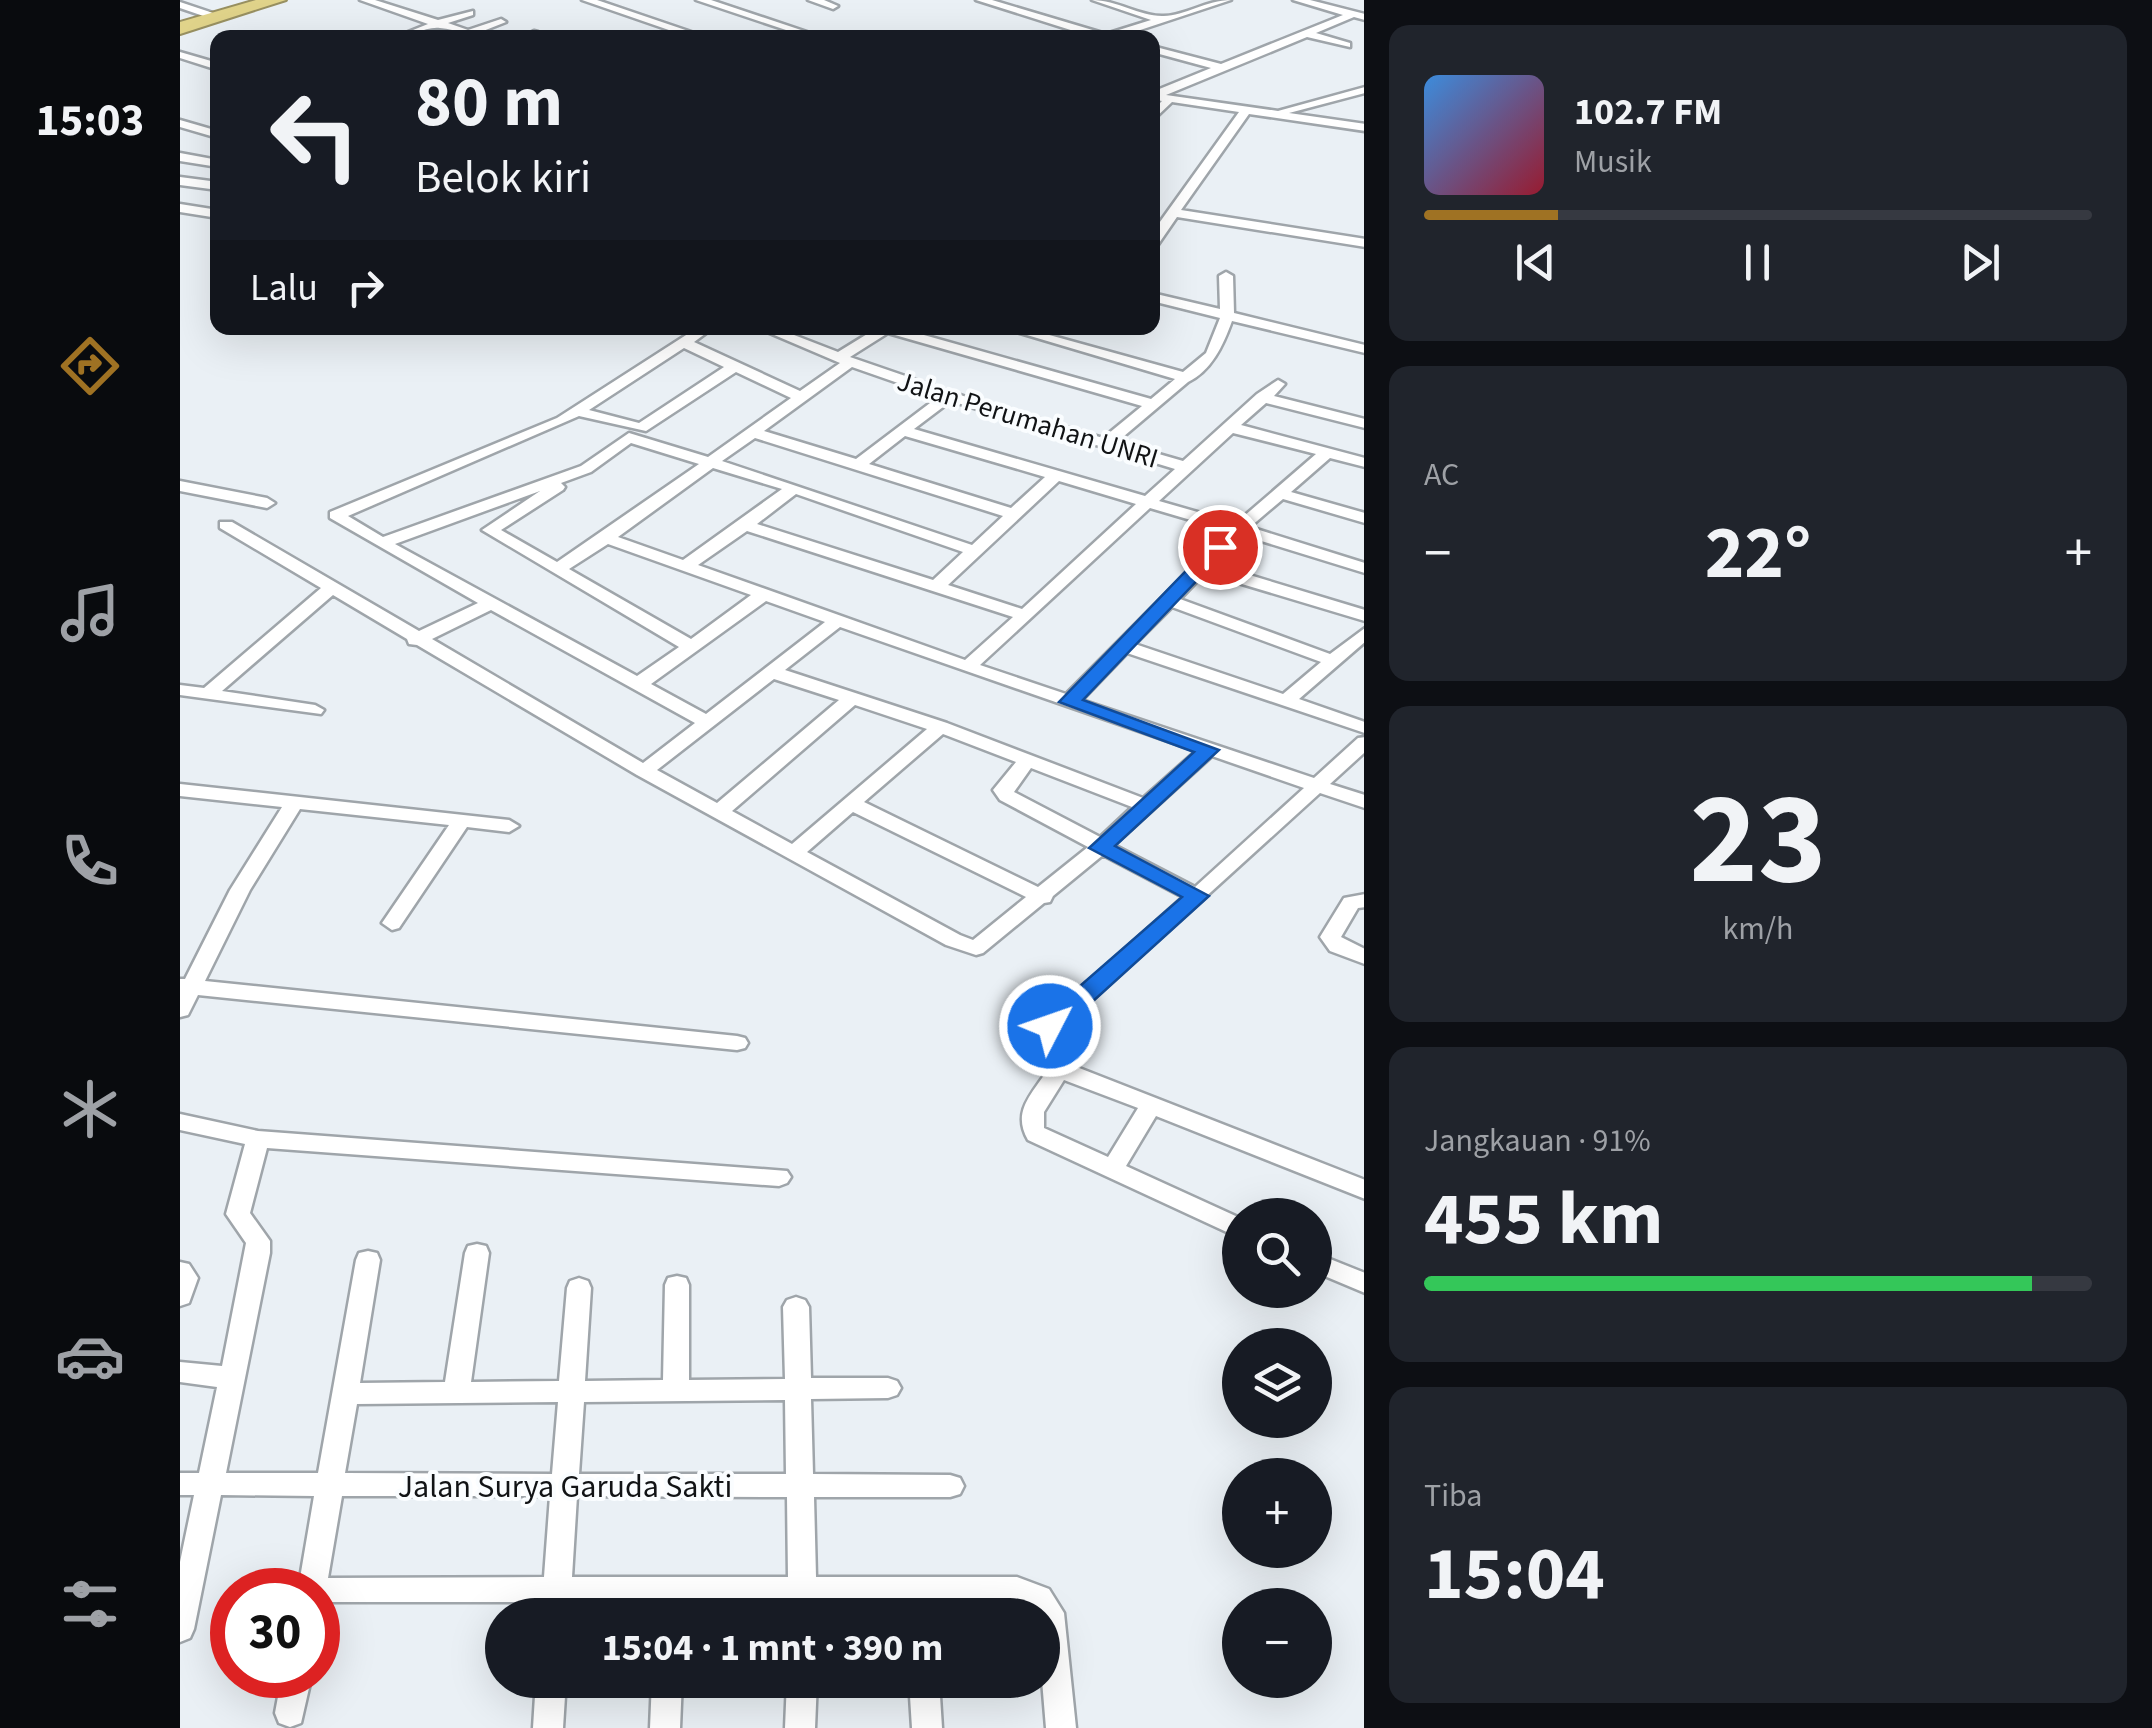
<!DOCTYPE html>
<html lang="id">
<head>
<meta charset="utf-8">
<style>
  :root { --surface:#171b24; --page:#20242c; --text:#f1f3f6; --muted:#9ea1a6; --line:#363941; --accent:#9f7223 }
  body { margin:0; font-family:"Source Sans 3",sans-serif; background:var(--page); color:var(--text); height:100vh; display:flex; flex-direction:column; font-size:38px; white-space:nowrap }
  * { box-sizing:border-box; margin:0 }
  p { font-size:32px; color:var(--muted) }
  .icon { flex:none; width:55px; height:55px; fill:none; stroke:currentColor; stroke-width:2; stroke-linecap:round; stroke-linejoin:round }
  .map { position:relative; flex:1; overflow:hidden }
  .drawer { display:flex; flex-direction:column; gap:25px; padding:25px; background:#0d0f14; width:788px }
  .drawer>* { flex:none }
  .top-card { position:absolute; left:30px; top:30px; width:950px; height:305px; border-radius:20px; box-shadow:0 10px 40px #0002; background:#171b24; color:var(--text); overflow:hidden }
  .buttons { position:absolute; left:1042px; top:1198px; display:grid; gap:20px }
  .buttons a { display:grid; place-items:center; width:110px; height:110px; border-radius:50%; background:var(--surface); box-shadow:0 10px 40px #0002; font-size:50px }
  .speed { position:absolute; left:30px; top:1568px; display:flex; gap:20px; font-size:50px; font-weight:700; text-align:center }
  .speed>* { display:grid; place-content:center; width:130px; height:130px; border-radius:50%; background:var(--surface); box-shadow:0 10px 40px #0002; line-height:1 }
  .speed .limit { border:15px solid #d22; background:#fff; color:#111 }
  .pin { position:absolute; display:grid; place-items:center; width:85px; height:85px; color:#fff; margin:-42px; border:5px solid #fff; border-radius:50%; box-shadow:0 2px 10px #0007 }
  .me { position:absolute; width:110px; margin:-55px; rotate:49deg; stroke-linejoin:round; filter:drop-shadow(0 0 8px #0008) }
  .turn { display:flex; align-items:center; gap:35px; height:210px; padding:0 40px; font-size:45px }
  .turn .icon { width:130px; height:130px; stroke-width:2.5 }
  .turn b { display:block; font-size:70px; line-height:85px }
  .then { display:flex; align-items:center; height:95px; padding:0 40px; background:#0003; gap:20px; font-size:38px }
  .big { font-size:75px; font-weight:700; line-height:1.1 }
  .drawer .widget { flex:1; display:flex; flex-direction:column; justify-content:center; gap:15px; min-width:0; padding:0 35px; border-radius:20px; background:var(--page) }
  .drawer .dial { align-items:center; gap:0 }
  .dial b { font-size:130px; line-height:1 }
  .song { display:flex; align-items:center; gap:30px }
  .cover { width:120px; height:120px; border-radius:15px; background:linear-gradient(135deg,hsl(210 70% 55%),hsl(350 70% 35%)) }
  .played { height:10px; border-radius:5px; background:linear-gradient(90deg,var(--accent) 20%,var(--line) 20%) }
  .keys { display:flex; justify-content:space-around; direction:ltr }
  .heat { display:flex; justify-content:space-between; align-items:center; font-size:55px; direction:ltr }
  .charge { height:15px; border-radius:8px; background:linear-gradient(90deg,#34c759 91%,var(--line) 0) }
  .trip { position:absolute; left:305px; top:1598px; width:575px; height:100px; border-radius:50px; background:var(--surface); box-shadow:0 10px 40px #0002; font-weight:700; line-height:100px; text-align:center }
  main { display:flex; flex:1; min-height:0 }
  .tabs { display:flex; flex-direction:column; width:180px; justify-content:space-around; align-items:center; background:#090b0e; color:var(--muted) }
  .tabs .icon { width:70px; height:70px }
  .tabs .selected { color:var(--accent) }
  .tabs b { font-size:45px; color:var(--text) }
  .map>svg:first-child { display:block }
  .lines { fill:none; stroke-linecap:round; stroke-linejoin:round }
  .street-casing { stroke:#9fa5aa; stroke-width:5 }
  .highway-casing { stroke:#989061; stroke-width:4 }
  .street { fill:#fff; fill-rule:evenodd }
  .highway { fill:#e0d38a; fill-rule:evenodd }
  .route { fill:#1a73e8; stroke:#114b97; stroke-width:2.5 }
  .labels { text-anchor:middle; stroke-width:8; stroke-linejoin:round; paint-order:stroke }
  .street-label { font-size:28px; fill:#111315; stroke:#fafdff }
  .near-street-label { font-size:32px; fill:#111315; stroke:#fafdff }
</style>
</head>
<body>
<main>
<nav class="tabs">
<b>15:03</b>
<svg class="icon selected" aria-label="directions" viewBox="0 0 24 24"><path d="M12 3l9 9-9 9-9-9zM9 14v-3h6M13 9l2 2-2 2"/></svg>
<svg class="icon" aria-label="music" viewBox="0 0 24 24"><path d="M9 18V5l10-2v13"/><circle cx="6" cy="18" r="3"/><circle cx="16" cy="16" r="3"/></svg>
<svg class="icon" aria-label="phone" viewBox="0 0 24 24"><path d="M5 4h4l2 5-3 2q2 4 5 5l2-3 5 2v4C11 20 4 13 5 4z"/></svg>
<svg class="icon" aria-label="climate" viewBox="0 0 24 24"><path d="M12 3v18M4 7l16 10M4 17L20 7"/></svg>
<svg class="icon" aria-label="car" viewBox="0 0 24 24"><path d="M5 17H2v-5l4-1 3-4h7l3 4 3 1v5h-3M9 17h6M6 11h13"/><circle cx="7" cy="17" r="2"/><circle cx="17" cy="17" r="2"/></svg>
<svg class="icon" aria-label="filters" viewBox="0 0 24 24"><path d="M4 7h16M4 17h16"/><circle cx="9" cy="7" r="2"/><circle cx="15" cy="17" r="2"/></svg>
</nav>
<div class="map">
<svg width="1185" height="1728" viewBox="0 0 1185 1728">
  <rect width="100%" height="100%" fill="#eaf0f5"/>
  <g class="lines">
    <defs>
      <path id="street" d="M 180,0 L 195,0 L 258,20 L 293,11 L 293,15 L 268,23 L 288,30 L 321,19 L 326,22 L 298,33 L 308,38 C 290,38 277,29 260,28 C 246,26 229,38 213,38 L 248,24 Z
        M 402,0 L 417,0 L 529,38 L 512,38 Z
        M 516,0 L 531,0 L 633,34 L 624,36 Z
        M 628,0 L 644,0 L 658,6 L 653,9 Z
        M 796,0 L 812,0 L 926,34 L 971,20 L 912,0 C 937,0 959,16 982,16 C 1003,17 1026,0 1051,0 L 936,38 L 916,38 Z
        M 1113,0 L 1130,0 L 1185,14 L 1185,20 L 1174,17 L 1136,33 L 1170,43 L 1170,47 L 1127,37 L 986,95 L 1098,111 L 1185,87 L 1185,93 L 1109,113 L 1185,124 L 1185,131 L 1069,114 L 1001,210 L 1185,239 L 1185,247 L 997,217 L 977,246 L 972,247 L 972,233 L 1059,112 L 992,102 L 972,121 L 972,111 L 982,101 L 972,99 L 972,92 L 1031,68 L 972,52 L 972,46 L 1041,64 L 1163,15 Z
        M 0,2 L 39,15 L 40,17 L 35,20 L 0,8 Z
        M 354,31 L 358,32 L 358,36 L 340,38 Z
        M 0,52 L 38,63 L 38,70 L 0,58 Z
        M 0,120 L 38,131 L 38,138 L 0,127 Z
        M 0,153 L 38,160 L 38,167 L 0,161 Z
        M 0,177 L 38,182 L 38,190 L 0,185 Z
        M 0,204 L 38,210 L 38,218 L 0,212 Z
        M 1046,272 L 1053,276 L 1054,313 L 1185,345 L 1185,353 L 1052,321 C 1043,346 1031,371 1008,382 L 937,442 L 1003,461 L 1077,394 L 1098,380 L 1105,384 L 1094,396 L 1185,419 L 1185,428 L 1086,403 L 1061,425 L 1185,458 L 1185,467 L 1150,458 L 1111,492 L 1185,513 L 1185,523 L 1103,499 L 1070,527 L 1185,563 L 1185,573 L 1062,535 L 1033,564 L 1185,610 L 1185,621 L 1025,573 L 1000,599 L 1150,654 L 1185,628 L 1185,642 L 1119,699 L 1185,722 L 1185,733 L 947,653 L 902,700 L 1134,778 L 1178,738 L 1185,737 L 1185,752 L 1150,784 L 1185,795 L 1185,808 L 1140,793 L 878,1031 L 862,1031 L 859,1026 L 1003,897 L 923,855 L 873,896 L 870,902 L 864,903 L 803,953 L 796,955 L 766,945 L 457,775 L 237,645 L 229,644 L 227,639 L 153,595 L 42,691 L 135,705 L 144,710 L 141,714 L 0,695 L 0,685 L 24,688 L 141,588 L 40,528 L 40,522 L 52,522 L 239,631 L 298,603 L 150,518 L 150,512 L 377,418 L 517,328 L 533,328 L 514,342 L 620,391 L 660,363 L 578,328 L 596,328 L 658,352 L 697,328 L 719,328 L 971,399 L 995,379 L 823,328 L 844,328 L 1003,372 L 1026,353 L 1040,318 L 972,301 L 972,293 L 1040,309 L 1039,276 ZM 708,333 L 962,406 L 923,438 L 798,401 L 670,357 ZM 504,348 L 544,367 L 459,423 L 409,410 ZM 672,367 L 758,397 L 676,459 L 584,431 ZM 556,372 L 611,398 L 528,457 L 449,433 L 401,466 L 203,537 L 168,516 L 399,416 L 466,431 ZM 771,401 L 995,469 L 965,496 L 734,429 ZM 1053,433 L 1136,454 L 1056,523 L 979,501 ZM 725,436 L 865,477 L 831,508 L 689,464 ZM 575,438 L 823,516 L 792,545 L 542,461 ZM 451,443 L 519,464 L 377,562 L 321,530 L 383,490 L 385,487 L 381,483 L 411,472 ZM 533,468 L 602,489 L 503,560 L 438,537 ZM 879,481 L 956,504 L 842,609 L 768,585 ZM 360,491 L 302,530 L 499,647 L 457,676 L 215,544 ZM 616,494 L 783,552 L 753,580 L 577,524 ZM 970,508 L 1048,531 L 886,694 L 800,665 ZM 567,531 L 833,617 L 785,660 L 518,565 ZM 428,544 L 571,595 L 511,639 L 389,569 ZM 586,601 L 645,622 L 526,714 L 471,684 ZM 992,607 L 1141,662 L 1103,694 L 955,644 ZM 311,610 L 515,723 L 463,763 L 252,639 ZM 660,627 L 1016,751 L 963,798 L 767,723 L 605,670 ZM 594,679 L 659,700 L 537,803 L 477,770 ZM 675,705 L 747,729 L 612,844 L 552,811 ZM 763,734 L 836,762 L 813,790 L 820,800 L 908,847 L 858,887 L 684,802 ZM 1032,756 L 1124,788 L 1015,887 L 934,845 ZM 851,768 L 952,807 L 920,837 L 834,792 ZM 673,812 L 846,897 L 793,940 L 780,935 L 627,852 Z
        M 0,481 L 87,498 L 95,503 L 87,508 L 0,491 Z
        M 0,784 L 329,820 L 339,826 L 329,832 L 287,827 L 219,928 L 212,930 L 202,923 L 269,825 L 120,809 L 70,890 L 25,981 L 557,1036 L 565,1038 L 568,1043 L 565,1048 L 557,1050 L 18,995 L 8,1015 L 0,1017 L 0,979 L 5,979 L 50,890 L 102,807 L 0,796 Z
        M 1185,894 L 1185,907 L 1178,908 L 1161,937 L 1185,949 L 1185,964 L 1150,951 L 1140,937 L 1164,898 Z
        M 889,1064 L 1185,1180 L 1185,1199 L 976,1116 L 946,1166 L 1060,1218 L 1060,1237 L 1051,1234 L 848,1140 C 831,1111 853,1093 869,1068 ZM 884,1080 L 958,1108 L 928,1157 L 864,1128 L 864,1112 Z
        M 0,1114 L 78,1131 L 607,1171 L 611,1177 L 607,1183 L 599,1186 L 87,1148 L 70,1213 L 90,1241 L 90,1253 L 46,1473 L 138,1473 L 176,1260 L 179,1253 L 188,1251 L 197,1253 L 200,1260 L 180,1383 L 265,1382 L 285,1253 L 288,1246 L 297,1244 L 306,1246 L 309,1253 L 291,1382 L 379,1381 L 387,1288 L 390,1281 L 399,1278 L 408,1281 L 411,1288 L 405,1381 L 483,1380 L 485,1285 L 488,1278 L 497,1276 L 506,1278 L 509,1285 L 509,1380 L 605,1379 L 603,1307 L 607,1300 L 616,1297 L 625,1300 L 629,1307 L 631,1378 L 708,1378 L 717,1381 L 721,1388 L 717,1395 L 708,1398 L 631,1399 L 633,1474 L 770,1475 L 780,1478 L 784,1486 L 780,1494 L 770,1497 L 634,1497 L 636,1577 L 837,1577 L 869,1589 L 884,1613 L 896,1728 L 866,1728 L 862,1680 L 862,1615 L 855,1615 C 839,1593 781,1601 755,1601 L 755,1615 L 727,1615 L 726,1601 L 637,1602 L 637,1615 L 609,1615 L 608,1602 L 503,1602 L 502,1615 L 474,1615 L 474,1602 L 390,1602 L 389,1615 L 361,1615 L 362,1602 L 138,1602 L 138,1590 L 118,1590 L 134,1496 L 41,1495 L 14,1629 L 10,1638 L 0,1642 L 0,1562 L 14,1495 L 0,1495 L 0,1473 L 19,1473 L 37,1387 L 0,1382 L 0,1362 L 42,1366 L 66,1243 L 46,1214 L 65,1144 L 0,1130 ZM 605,1400 L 606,1474 L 399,1474 L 404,1402 ZM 378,1402 L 372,1474 L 165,1473 L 177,1404 ZM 162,1496 L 370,1496 L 364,1577 L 148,1578 ZM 397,1496 L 607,1497 L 608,1577 L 392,1577 Z
        M 1135,1253 L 1185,1273 L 1185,1293 L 1135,1272 Z
        M 0,1262 L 9,1264 L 18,1278 L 9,1303 L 0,1306 Z
        M 102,1675 L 132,1675 L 121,1723 L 110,1727 L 99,1723 L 95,1713 Z
        M 356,1680 L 386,1680 L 383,1728 L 353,1728 Z
        M 472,1680 L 502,1680 L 500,1728 L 470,1728 Z
        M 607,1680 L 637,1680 L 635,1728 L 605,1728 Z
        M 729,1680 L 759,1680 L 762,1728 L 732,1728 Z"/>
      <path id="highway" d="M 76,0 L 106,0 L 0,34 L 0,22 Z"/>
    </defs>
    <!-- street casing -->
    <use href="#street" class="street-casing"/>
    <!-- highway casing -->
    <use href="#highway" class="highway-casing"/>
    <!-- street -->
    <use href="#street" class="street"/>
    <!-- highway -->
    <use href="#highway" class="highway"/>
  </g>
  <!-- route -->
  <path class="route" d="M 1033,543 L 1049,547 L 903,700 L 1039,750 L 935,846 L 1029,896 L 879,1032 L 861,1032 L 858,1026 L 861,1020 L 1002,897 L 909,848 L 1014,752 L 879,702 Z"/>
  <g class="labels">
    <!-- street labels -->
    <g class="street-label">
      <text transform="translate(848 419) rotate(17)" y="10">Jalan Perumahan UNRI</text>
    </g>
    <!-- near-street labels -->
    <g class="near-street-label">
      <text x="385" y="1497">Jalan Surya Garuda Sakti</text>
    </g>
  </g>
</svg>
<div class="buttons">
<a><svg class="icon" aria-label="search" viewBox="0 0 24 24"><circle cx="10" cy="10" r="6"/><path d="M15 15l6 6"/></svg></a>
<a><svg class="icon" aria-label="layers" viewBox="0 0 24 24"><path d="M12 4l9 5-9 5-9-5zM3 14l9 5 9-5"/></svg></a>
<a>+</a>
<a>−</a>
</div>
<div class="speed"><div class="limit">30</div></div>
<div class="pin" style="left:1040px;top:547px;background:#d93025"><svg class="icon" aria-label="arrive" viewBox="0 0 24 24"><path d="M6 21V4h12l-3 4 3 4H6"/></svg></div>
<svg class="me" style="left:870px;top:1026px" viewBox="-20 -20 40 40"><circle r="17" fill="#1a73e8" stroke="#fff" stroke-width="3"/><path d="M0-11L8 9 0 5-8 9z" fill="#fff"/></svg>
<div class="trip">15:04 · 1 mnt · 390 m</div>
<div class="top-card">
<div class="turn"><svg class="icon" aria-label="left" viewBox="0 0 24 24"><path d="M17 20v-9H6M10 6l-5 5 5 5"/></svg><div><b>80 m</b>Belok kiri</div></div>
<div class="then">Lalu<svg class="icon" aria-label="right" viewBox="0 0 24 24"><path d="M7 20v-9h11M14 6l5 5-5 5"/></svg></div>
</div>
</div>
<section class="drawer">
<div class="widget">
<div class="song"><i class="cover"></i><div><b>102.7 FM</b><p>Musik</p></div></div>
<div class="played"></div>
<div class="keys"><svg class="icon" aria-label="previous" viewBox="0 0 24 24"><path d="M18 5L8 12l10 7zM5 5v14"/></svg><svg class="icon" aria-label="pause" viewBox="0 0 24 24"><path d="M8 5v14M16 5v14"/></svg><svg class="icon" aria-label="next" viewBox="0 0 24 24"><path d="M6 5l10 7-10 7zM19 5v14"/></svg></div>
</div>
<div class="widget"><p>AC</p>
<div class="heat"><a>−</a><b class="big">22°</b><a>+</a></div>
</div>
<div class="widget dial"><b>23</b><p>km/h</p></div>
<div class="widget"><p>Jangkauan · 91%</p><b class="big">455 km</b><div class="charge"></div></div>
<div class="widget"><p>Tiba</p><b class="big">15:04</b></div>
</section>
</main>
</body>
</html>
